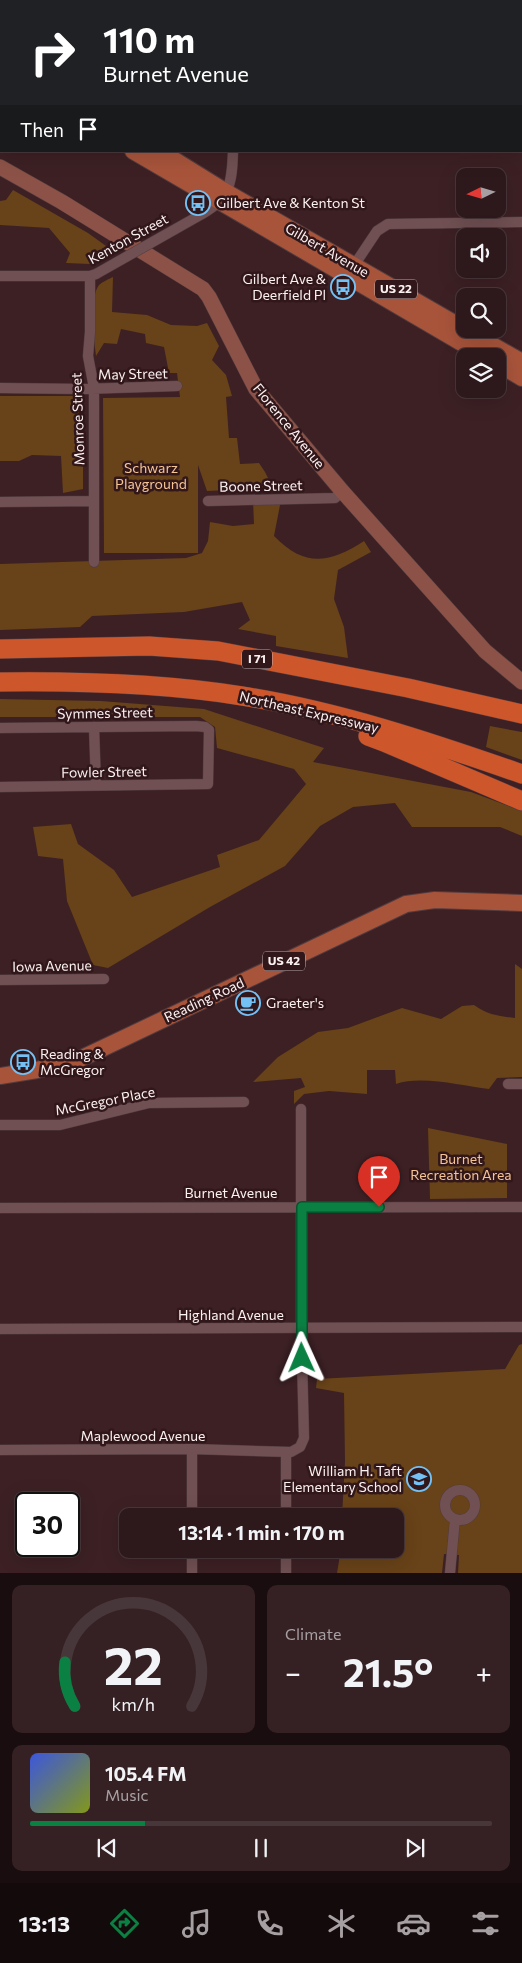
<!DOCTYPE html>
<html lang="en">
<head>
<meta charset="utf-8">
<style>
  :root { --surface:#2d181b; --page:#352124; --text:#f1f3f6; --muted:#a7a0a3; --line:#48373a; --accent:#0b8043 }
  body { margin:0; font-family:Commissioner,sans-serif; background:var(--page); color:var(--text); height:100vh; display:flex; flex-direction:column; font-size:19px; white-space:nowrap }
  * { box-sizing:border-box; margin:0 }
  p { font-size:16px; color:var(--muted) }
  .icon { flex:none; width:28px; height:28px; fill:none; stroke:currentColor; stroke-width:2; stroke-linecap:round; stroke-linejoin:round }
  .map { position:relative; height:1573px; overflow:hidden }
  .side { display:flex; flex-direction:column; gap:12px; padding:12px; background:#190d0f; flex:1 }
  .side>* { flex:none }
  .top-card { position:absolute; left:0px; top:0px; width:522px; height:152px; box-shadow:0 5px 20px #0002,0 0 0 1px var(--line); background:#202124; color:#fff; overflow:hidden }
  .needle { width:32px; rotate:265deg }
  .controls { position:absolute; left:456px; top:168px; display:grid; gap:10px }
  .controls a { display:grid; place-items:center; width:50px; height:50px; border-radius:10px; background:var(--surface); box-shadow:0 5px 20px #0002,0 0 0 1px var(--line); font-size:25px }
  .speed { position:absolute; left:15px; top:1492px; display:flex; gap:10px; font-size:25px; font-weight:700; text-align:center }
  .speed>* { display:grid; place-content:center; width:65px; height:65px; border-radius:50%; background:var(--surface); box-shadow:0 5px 20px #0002,0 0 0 1px var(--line); line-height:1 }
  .speed .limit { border:2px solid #111; border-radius:8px; background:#fff; color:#111 }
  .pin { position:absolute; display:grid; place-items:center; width:42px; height:42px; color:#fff; margin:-51px -21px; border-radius:50% 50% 50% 0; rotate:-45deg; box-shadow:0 0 5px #0007 }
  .pin .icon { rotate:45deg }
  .me { position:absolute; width:55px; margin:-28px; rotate:359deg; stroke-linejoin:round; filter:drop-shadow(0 0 4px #0008) }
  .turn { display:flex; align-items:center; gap:18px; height:105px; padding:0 20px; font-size:22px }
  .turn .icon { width:65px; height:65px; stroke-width:2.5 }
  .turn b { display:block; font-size:35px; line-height:42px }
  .then { display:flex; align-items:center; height:48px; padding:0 20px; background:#0003; gap:10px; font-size:19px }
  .big { font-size:38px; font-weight:700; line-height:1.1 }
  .side .card { flex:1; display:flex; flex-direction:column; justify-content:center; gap:8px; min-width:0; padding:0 18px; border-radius:10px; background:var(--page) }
  .side .dial { align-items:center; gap:0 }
  .dial svg { height:130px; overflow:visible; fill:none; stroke:var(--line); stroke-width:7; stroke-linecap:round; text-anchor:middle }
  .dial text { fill:var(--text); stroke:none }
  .song { display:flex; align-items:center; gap:15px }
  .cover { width:60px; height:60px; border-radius:8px; background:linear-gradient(135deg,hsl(230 70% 55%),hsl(70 70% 35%)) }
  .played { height:5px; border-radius:2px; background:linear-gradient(90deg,var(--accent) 25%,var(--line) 25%) }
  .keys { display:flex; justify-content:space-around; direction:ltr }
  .heat { display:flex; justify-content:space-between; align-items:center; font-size:28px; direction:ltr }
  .side .tiles { flex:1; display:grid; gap:12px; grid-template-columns:1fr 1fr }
  .card:last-child { grid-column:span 2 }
  .trip { position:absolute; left:119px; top:1508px; width:285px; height:50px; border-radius:10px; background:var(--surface); box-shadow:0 5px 20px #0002,0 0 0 1px var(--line); font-weight:700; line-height:50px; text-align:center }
  .tab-bar { display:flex; height:80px; justify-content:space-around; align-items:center; background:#120a0b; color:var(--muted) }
  .tab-bar .icon { width:35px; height:35px }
  .tab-bar .active { color:var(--accent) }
  .tab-bar b { font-size:22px; color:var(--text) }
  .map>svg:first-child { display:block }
  .green { fill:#684218 }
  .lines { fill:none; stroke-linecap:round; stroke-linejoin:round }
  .street-casing { stroke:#523c3f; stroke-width:11 }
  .secondary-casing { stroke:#523c3f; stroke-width:16 }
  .primary-casing { stroke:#523c3f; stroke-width:18 }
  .highway-casing { stroke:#523c3f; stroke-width:20 }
  .street { stroke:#705053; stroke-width:10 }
  .secondary { stroke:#8c5247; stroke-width:15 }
  .primary { stroke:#a8543b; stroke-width:16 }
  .highway { stroke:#ce562b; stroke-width:19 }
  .street-bridge-casing { stroke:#523c3f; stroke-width:11; stroke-linecap:butt }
  .street-bridge { stroke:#705053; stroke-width:10 }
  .route-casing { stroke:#07532c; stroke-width:12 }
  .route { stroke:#0b8043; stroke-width:9 }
  .labels { text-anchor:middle; stroke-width:5; stroke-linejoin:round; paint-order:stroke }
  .shield { fill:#31171a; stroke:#bfb0b0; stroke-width:1 }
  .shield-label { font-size:12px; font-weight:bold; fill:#fcf1f1 }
  .poi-label { font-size:14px; fill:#fcf1f1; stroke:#31171a; text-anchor:start }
  .street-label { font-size:14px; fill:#fcf1f1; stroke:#31171a }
  .park-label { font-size:14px; fill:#f5c494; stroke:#31171a }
</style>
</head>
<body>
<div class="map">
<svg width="522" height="1573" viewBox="0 0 522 1573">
  <rect width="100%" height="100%" fill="#3c2024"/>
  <!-- green -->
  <path class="green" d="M 13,190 L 88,233 L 113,251 L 90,264 L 66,263 L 70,253 L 49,228 L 0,225 L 0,201 L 6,200 Z
    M 113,277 L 112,312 L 147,315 L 171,325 L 197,326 L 207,323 L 219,346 L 212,360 L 226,375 L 232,396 L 226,397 L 229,438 L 237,438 L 240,464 L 259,463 L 265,472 L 273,488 L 207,491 L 198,465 L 198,553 L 104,553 L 103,398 L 180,397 L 177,373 L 169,373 L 164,347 L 146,343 L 145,334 L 121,329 L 117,344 L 104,343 L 96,356 C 94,340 89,298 99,285 C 102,282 109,279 113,277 Z
    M 0,396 L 83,396 L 83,489 L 63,493 L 61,456 L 32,455 L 19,461 L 0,461 Z
    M 281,500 L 274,536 C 305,568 330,563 364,541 L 371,552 L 338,570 L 334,599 L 344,627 L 348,658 L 276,646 L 276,636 L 238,629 L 250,620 L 242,602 L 184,612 L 92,616 L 80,627 L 0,630 L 0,564 L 186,558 L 202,553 L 208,541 L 210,522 L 233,526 L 254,524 L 253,501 Z
    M 0,699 L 101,701 L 204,709 L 324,748 L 313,762 L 471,792 L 522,811 L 522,836 L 500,827 L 412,827 L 395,803 L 353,807 L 320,826 L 285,866 L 210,907 L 108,968 L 93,965 L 67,901 L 63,859 L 38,856 L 33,827 L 71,824 L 78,844 L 114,870 L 132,897 L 220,867 L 217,855 L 259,840 L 306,784 L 294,769 L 217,748 L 215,727 L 200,717 L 0,717 Z
    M 490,726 L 522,732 L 522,760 L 486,747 Z
    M 515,964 L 522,969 L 522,1077 L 497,1078 L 489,1089 C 462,1086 422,1075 396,1084 L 395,1070 L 367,1070 L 367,1094 L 329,1091 L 304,1094 L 294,1104 L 294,1091 L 305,1087 L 301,1078 L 253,1082 L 278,1057 L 318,1032 L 348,1028 L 402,1008 L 441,1019 L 462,1006 L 474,1005 C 488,1015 499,1016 515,1018 Z
    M 428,1128 L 507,1144 L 507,1198 L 430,1199 Z
    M 522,1344 L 522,1573 L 458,1573 L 459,1555 L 444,1554 L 442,1573 L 337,1573 L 341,1549 L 395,1549 L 395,1516 L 342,1516 L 345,1462 L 344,1393 L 316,1388 L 317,1379 L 505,1369 L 519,1345 Z"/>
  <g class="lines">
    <defs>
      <path id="street" d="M 233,0 L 233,1
        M 521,76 L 522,76
        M 202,214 C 231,198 232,181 233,151
        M 351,270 L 377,231 L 388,224 L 522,222
        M 0,276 L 90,276 L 96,274
        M 90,276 L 90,332 L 88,356 L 94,388 L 94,562
        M 0,388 L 84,389 L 177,386
        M 208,501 L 335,498 L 342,491
        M 0,502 L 94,501
        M 94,727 L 96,785
        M 0,728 L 196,726 L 205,727 L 209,730 L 208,784 L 0,787
        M 0,980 L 104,979
        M 508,1084 L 522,1084
        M 0,1125 L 60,1125 L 149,1103 L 244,1102
        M 0,1208 L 522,1207
        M 0,1329 L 522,1327
        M 0,1450 L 192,1449 L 291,1452 L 300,1447 L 304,1438 L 301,1319 L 301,1109
        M 286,1452 L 286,1516
        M445 1505a15 15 0 1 1 30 0a15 15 0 1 1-30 0Z
        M 192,1516 L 192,1449
        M 286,1549 L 286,1573
        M 192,1573 L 192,1549
        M 450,1573 L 455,1519"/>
      <path id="secondary" d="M 0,167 L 62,202 L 203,289 L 209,297 L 256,389 L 342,491 L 485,651 L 522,682"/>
      <path id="primary" d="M 0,56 L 1,56
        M 0,72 L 1,73
        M 133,151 L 484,356
        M 160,151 L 226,192 L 522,362
        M 498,364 L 522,378
        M 0,1076 L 37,1070 L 80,1059 L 406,904 L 435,900 L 522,903"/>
      <path id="highway" d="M 0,649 L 149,646 L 218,651 L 408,688 L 522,714
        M 0,682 C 80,681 162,683 242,696 C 338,711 430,742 522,774
        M 368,736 L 384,742 L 522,801"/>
    </defs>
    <!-- street casing -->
    <use href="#street" class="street-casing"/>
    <!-- secondary casing -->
    <use href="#secondary" class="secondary-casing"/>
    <!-- primary casing -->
    <use href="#primary" class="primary-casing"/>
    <!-- highway casing -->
    <use href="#highway" class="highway-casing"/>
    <!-- street -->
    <use href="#street" class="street"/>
    <!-- secondary -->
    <use href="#secondary" class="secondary"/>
    <!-- primary -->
    <use href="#primary" class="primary"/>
    <!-- highway -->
    <use href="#highway" class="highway"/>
    <defs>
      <path id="street-bridge" d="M 96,274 L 202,214"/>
    </defs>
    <!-- street-bridge casing -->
    <use href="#street-bridge" class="street-bridge-casing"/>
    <!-- street-bridge -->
    <use href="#street-bridge" class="street-bridge"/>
  </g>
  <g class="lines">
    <defs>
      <path id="route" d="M 302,1358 L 302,1207 L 379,1207"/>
    </defs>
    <!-- route casing -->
    <use href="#route" class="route-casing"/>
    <!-- route -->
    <use href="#route" class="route"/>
  </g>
  <!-- icons -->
  <defs>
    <symbol id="bus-ring" viewBox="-11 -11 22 22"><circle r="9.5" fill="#31171a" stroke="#73c1f5" stroke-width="1.5"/><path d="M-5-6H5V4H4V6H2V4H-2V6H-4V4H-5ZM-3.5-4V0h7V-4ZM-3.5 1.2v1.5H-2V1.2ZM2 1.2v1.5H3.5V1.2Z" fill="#73c1f5"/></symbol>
    <symbol id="cafe-ring" viewBox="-11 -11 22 22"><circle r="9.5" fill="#31171a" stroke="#73c1f5" stroke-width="1.5"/><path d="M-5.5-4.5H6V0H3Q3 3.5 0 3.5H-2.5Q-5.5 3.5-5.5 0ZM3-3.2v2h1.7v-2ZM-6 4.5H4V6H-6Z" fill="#73c1f5"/></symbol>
    <symbol id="school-ring" viewBox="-11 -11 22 22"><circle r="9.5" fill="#31171a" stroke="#73c1f5" stroke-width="1.5"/><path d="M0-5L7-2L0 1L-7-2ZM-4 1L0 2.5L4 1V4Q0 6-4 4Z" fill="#73c1f5"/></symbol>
  </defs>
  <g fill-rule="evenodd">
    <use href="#bus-ring" x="184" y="189" width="28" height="28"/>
    <use href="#bus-ring" x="329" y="273" width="28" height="28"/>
    <use href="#cafe-ring" x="234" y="989" width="28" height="28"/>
    <use href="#bus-ring" x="9" y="1048" width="28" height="28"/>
    <use href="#school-ring" x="405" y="1465" width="28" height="28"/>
  </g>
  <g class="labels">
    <!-- shield labels -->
    <g class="shield">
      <rect x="375" y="279.5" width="42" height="19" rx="4"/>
      <rect x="242" y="649.5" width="30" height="19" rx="4"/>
      <rect x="263" y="951.5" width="42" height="19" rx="4"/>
    </g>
    <g class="shield-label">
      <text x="396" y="293">US 22</text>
      <text x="257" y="663">I 71</text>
      <text x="284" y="965">US 42</text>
    </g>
    <!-- poi labels -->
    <g class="poi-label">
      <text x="216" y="208">Gilbert Ave &amp; Kenton St</text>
      <text x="326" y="284" text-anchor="end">Gilbert Ave &amp;<tspan x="326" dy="16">Deerfield Pl</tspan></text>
      <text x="266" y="1008">Graeter's</text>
      <text x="40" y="1059">Reading &amp;<tspan x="40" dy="16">McGregor</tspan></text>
      <text x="402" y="1476" text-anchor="end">William H. Taft<tspan x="402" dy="16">Elementary School</tspan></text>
    </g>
    <!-- street labels -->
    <g class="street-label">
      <text transform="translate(128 239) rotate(-29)" y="5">Kenton Street</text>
      <text transform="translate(327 250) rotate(30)" y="5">Gilbert Avenue</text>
      <text transform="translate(133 374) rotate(-1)" y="5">May Street</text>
      <text transform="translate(78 419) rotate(-92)" y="5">Monroe Street</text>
      <text transform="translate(289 426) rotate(51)" y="5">Florence Avenue</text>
      <text transform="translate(261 486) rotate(-1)" y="5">Boone Street</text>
      <text transform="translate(309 712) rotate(13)" y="5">Northeast Expressway</text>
      <text transform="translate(105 713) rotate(-1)" y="5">Symmes Street</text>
      <text transform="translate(104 772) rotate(-1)" y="5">Fowler Street</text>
      <text transform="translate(52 966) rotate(-1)" y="5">Iowa Avenue</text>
      <text transform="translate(204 1000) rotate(-25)" y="5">Reading Road</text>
      <text transform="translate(105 1101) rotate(-11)" y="5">McGregor Place</text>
      <text x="231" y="1198">Burnet Avenue</text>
      <text x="231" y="1320">Highland Avenue</text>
      <text x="143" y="1441">Maplewood Avenue</text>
    </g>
    <!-- park labels -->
    <g class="park-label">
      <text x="151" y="473">Schwarz<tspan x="151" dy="16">Playground</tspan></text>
      <text x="461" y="1164">Burnet<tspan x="461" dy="16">Recreation Area</tspan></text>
    </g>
  </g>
</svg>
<div class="controls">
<a><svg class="needle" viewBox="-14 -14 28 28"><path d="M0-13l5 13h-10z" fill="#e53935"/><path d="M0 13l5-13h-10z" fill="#a7a0a3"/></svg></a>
<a><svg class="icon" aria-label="sound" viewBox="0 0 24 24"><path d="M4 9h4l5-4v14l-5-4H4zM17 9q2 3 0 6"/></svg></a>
<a><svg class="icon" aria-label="search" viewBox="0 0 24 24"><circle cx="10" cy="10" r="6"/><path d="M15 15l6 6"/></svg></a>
<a><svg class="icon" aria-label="layers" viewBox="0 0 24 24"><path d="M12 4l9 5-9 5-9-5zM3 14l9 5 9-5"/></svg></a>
</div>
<div class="speed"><div class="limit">30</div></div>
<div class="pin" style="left:379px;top:1207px;background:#d93025"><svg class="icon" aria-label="arrive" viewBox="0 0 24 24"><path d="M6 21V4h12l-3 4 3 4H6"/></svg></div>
<svg class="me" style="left:302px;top:1358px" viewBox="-20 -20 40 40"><path d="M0-17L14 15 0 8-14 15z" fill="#0b8043" stroke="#fff" stroke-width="4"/></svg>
<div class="trip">13:14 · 1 min · 170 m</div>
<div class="top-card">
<div class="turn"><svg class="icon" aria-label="right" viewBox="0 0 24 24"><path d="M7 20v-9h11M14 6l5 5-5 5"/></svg><div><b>110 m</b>Burnet Avenue</div></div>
<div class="then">Then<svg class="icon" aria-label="arrive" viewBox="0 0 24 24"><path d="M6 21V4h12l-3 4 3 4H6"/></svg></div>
</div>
</div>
<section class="side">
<div class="tiles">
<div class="card dial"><svg viewBox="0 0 100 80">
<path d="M14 69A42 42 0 1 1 86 69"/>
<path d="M14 69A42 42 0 0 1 8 42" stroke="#0b8043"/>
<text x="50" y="56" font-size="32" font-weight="700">22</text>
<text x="50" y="72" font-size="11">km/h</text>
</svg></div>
<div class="card"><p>Climate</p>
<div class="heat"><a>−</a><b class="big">21.5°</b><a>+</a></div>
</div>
<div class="card">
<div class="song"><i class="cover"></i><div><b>105.4 FM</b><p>Music</p></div></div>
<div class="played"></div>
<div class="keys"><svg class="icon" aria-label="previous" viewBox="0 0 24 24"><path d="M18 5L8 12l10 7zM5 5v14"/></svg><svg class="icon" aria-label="pause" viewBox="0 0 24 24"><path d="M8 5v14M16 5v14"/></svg><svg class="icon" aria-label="next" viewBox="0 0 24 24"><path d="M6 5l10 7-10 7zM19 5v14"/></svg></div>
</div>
</div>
</section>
<nav class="tab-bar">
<b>13:13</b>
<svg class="icon active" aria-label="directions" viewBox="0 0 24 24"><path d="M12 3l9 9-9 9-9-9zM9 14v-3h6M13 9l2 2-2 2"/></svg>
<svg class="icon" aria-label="music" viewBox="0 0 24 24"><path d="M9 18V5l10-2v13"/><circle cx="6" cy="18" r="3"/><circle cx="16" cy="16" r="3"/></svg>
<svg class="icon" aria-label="phone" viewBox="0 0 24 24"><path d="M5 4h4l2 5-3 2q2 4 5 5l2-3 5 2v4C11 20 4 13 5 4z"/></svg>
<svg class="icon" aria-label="climate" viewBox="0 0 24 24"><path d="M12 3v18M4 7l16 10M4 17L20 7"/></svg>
<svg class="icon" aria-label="car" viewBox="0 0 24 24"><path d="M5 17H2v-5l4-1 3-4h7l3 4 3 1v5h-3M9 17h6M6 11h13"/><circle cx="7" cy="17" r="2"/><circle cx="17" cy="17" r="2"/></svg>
<svg class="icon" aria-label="filters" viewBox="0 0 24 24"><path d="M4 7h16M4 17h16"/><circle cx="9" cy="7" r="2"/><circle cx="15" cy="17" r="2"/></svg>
</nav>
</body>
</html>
